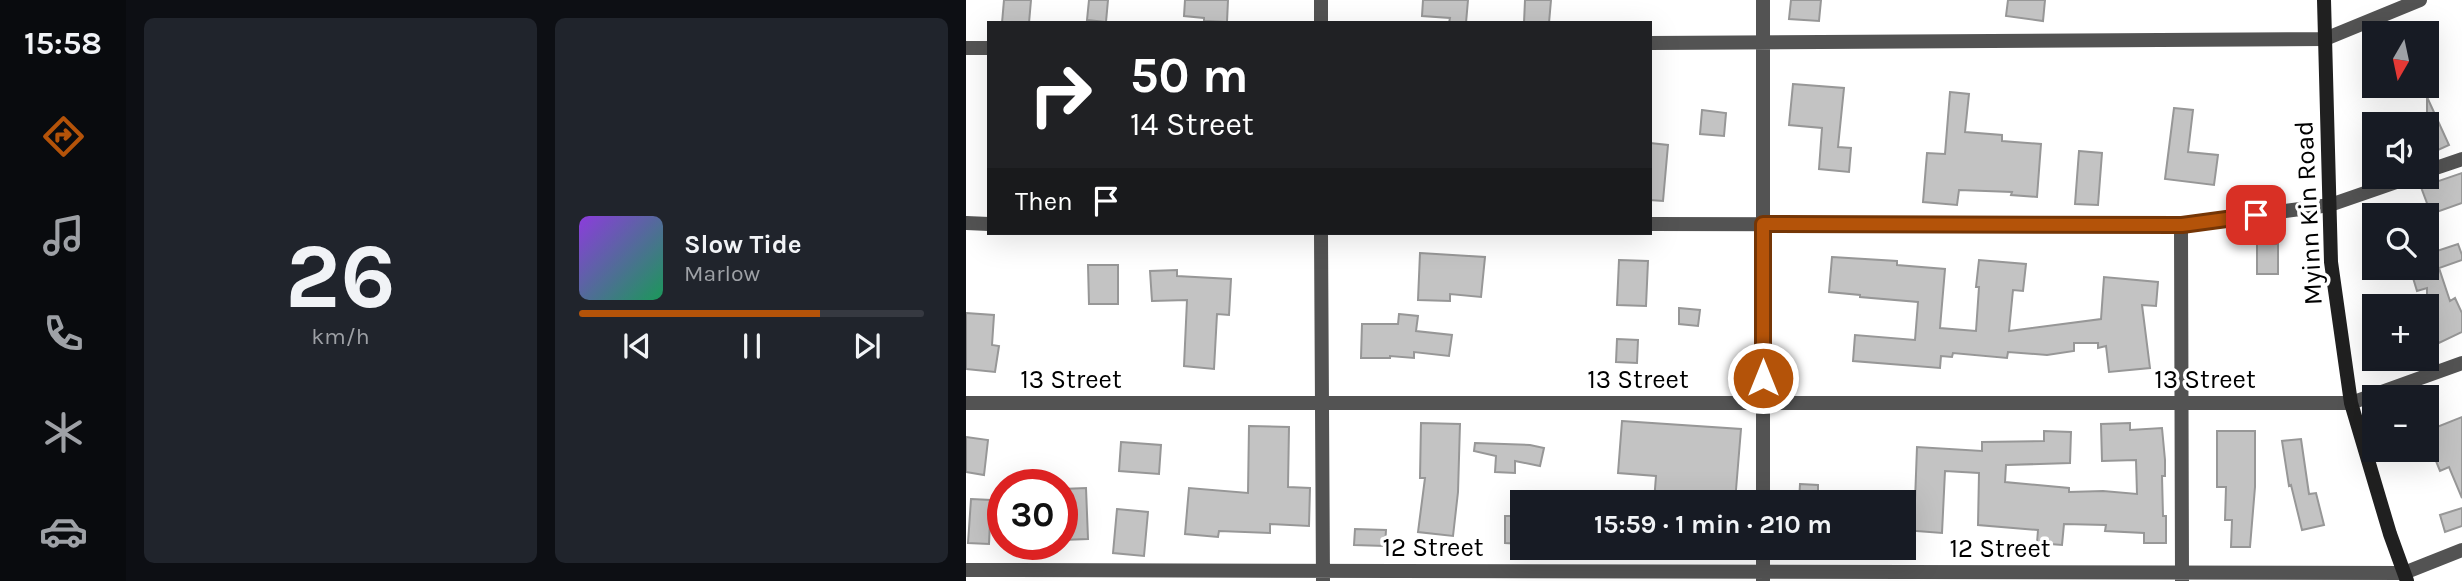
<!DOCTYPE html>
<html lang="en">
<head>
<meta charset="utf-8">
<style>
  :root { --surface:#171b24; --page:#20242c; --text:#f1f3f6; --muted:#9ea1a6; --line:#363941; --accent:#b45309 }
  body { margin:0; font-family:Karla,sans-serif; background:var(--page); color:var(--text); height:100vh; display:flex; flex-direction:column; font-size:26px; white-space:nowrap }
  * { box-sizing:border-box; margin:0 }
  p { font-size:23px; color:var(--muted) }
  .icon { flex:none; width:38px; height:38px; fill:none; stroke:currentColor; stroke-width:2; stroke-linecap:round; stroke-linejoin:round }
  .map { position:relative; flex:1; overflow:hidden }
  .drawer { display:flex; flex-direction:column; gap:18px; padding:18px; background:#0d0f14; width:840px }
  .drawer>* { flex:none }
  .banner { position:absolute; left:21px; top:21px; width:665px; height:214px; border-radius:0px; box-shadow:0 7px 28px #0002; background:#202124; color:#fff; overflow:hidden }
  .needle { width:46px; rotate:189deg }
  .tools { position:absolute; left:1396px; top:21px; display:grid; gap:14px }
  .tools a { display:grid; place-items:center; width:77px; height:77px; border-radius:0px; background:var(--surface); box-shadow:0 7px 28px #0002; font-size:35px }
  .speed { position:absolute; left:21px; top:469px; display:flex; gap:14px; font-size:35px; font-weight:700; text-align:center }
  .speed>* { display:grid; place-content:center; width:91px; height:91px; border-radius:50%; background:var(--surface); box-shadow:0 7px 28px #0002; line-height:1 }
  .speed .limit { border:10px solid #d22; background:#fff; color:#111 }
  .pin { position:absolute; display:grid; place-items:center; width:60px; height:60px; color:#fff; margin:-30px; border-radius:14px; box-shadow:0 4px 10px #0006 }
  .me { position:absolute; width:77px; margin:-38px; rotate:0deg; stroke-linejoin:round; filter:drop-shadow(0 0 5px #0008) }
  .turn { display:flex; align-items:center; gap:24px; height:147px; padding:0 28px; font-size:32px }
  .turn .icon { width:91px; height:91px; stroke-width:2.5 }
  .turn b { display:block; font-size:49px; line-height:60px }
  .then { display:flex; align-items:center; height:66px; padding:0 28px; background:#0003; gap:14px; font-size:26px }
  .drawer .widget { flex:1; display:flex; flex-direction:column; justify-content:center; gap:10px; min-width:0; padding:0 24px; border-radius:10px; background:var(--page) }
  .drawer .dial { align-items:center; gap:0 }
  .dial b { font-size:91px; line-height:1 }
  .song { display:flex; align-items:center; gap:21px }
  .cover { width:84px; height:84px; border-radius:10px; background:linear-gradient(135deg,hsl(270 70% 55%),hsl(150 70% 35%)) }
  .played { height:7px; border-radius:4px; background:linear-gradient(90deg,var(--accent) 70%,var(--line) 70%) }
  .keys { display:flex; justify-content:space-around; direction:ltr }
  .drawer .tiles { flex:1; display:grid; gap:18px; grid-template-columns:repeat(2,1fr) }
  .trip { position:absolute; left:544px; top:490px; width:406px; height:70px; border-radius:0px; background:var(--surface); box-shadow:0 7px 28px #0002; font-weight:700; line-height:70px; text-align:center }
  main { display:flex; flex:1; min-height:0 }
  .menu { display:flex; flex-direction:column; width:126px; justify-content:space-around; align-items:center; background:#090b0e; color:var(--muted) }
  .menu .icon { width:49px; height:49px }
  .menu .selected { color:var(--accent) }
  .menu b { font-size:32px; color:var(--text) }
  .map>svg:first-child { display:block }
  .building { fill:#c3c3c3; stroke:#979797; stroke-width:2 }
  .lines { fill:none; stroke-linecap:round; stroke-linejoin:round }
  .street { stroke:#535353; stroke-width:14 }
  .secondary { stroke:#202020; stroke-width:14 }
  .route-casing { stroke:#753606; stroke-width:18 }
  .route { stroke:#b45309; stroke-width:12 }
  .labels { text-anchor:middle; stroke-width:7; stroke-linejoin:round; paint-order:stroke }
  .street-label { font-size:26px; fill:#000; stroke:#fff }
</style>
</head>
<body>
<main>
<nav class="menu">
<b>15:58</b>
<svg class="icon selected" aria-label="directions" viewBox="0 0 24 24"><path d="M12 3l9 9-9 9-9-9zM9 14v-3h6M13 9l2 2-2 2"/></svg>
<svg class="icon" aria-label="music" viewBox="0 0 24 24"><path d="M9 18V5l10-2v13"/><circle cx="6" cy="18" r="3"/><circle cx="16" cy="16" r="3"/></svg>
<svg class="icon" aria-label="phone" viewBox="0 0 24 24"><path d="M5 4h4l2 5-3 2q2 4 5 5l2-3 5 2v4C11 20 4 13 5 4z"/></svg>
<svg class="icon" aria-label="climate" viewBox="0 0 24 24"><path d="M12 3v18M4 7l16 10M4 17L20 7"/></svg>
<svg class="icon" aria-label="car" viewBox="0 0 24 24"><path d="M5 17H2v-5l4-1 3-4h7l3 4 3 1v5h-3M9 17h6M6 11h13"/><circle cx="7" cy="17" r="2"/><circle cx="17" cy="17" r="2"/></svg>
</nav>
<section class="drawer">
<div class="tiles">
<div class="widget dial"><b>26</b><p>km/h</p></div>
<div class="widget">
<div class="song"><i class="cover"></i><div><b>Slow Tide</b><p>Marlow</p></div></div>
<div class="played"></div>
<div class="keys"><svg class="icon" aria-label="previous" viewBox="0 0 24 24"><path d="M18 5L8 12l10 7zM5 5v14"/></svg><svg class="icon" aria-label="pause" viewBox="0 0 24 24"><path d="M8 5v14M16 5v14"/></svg><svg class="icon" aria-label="next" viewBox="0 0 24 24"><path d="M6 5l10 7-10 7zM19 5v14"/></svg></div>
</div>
</div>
</section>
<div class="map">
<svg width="1496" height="581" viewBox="0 0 1496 581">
  <rect width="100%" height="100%" fill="#fff"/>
  <!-- building -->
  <path class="building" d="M 38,0 L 65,0 L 63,23 L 36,23 Z
    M 123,0 L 142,0 L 140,22 L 121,20 Z
    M 219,0 L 262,0 L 261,22 L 238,21 L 238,18 L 218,16 Z
    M 457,0 L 502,0 L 500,23 L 483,23 L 484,18 L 456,16 Z
    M 559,0 L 585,0 L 583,23 L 558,23 Z
    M 825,0 L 855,0 L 853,21 L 823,19 Z
    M 1042,0 L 1079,0 L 1077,21 L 1040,16 Z
    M 827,84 L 878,88 L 872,147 L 885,148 L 883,172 L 853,169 L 856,128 L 823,125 Z
    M 984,92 L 1003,94 L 999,132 L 1036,135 L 1036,141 L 1075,144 L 1071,197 L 1045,195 L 1046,192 L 993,190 L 991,205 L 957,202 L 961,153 L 979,154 Z
    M 1461,97 L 1483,145 L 1461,155 Z
    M 1208,108 L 1227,110 L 1222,152 L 1252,155 L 1248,185 L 1199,179 Z
    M 736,110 L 760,113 L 758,136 L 734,134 Z
    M 684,143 L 702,145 L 697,201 L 684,200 Z
    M 1113,151 L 1136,153 L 1132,205 L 1109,204 Z
    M 1496,173 L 1496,203 L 1465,214 L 1455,187 Z
    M 1465,241 L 1468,252 L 1492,244 L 1496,255 L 1496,260 L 1473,268 L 1484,301 L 1489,298 L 1496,313 L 1496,332 L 1473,343 L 1461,320 L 1461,288 L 1451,291 L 1444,268 L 1461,268 L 1461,242 Z
    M 1291,244 L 1312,244 L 1312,274 L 1291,274 Z
    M 454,253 L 519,257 L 515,297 L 484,294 L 484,301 L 452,300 Z
    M 866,257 L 931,261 L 931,265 L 979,269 L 974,328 L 1010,331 L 1013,287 L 1010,287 L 1013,260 L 1060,264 L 1057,291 L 1047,290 L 1043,331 L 1135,319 L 1138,277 L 1192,282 L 1190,306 L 1176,305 L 1184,368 L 1143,372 L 1140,346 L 1132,348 L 1132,343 L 1108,343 L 1108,351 L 1081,355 L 1042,352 L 1041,358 L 987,353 L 986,357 L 975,356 L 974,368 L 887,361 L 889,335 L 949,340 L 952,302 L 894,297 L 894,295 L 863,292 Z
    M 653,260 L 682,261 L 680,306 L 651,305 Z
    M 122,265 L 152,265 L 152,304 L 123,304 Z
    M 211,270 L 211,276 L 265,279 L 263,315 L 251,314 L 248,369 L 218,366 L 221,300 L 186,301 L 184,271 Z
    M 713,308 L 734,310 L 732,326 L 713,324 Z
    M 0,313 L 28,315 L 26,345 L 33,346 L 29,372 L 0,369 Z
    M 433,314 L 452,316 L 450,331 L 486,335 L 483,356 L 448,352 L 448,358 L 424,356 L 424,358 L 395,358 L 396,324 L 432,324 Z
    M 651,339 L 672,340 L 671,363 L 650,362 Z
    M 1496,417 L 1496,498 L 1483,467 L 1474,471 L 1461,439 L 1461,431 Z
    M 656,421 L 775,429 L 769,502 L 688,502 L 690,476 L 652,473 Z
    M 455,423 L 494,424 L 492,492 L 487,536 L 452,532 L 459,478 L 454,478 Z
    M 1164,423 L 1164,430 L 1196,428 L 1199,460 L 1199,476 L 1196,476 L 1197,516 L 1200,516 L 1200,543 L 1178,543 L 1178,533 L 1139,531 L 1140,525 L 1098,524 L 1096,545 L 1071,543 L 1072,530 L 1012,525 L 1013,473 L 979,471 L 976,533 L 938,530 L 938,501 L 949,501 L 951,447 L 1016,451 L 1016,442 L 1078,441 L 1078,431 L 1105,432 L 1104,463 L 1040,465 L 1039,482 L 1103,488 L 1103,492 L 1137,491 L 1171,494 L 1170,460 L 1136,461 L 1135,424 Z
    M 283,426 L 323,427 L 322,487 L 344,488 L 343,526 L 304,524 L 304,533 L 253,531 L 252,537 L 219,534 L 223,488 L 282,493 Z
    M 1251,431 L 1289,431 L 1289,487 L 1284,547 L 1265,547 L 1266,520 L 1259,520 L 1260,487 L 1251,487 Z
    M 0,437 L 22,440 L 18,475 L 0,472 Z
    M 1335,439 L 1343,494 L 1350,493 L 1358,525 L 1336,530 L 1325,485 L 1323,486 L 1316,441 Z
    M 155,442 L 195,445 L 193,474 L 153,471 Z
    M 509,443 L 564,445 L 578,448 L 574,466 L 549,461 L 549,473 L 529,472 L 530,456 L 508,451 Z
    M 834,484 L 852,485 L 852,502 L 833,502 Z
    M 120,488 L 122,539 L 96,540 L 96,489 Z
    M 5,499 L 25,500 L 23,544 L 2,543 Z
    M 1496,508 L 1496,526 L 1479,532 L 1474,515 Z
    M 151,509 L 182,512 L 178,556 L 147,553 Z
    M 539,516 L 556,516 L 556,544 L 539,543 Z
    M 389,529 L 420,530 L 419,546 L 388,545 Z"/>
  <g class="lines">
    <!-- street -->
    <path class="street" d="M 355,0 L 355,23
      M 797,0 L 797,502
      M 684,43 L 1359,39 L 1454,0
      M 0,48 L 23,48
      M 1461,171 L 1496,159
      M 0,223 L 23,224
      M 684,224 L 1215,225 L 1364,205 L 1445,177
      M 1215,225 L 1216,580
      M 355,233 L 357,581
      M 0,403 L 1385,403 L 1496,363
      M 797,548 L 797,580
      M 0,570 L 1438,573 L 1496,550"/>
    <!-- secondary -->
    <path class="secondary" d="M 1358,0 L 1365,262 L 1385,403 L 1424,534 L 1441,581"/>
  </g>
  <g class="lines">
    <defs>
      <path id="route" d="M 797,378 L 797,224 L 1216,225 L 1290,215"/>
    </defs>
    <!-- route casing -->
    <use href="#route" class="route-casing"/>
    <!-- route -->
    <use href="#route" class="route"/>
  </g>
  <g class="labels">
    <!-- street labels -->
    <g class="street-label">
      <text transform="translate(1342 213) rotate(-93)" y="9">Myinn Kin Road</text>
      <text x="105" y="388">13 Street</text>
      <text x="672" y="388">13 Street</text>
      <text x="1239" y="388">13 Street</text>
      <text x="467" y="556">12 Street</text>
      <text x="1034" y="557">12 Street</text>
    </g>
  </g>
</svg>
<div class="tools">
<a><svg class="needle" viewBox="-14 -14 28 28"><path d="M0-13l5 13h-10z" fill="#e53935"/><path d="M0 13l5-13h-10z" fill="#9ea1a6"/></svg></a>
<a><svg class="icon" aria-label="sound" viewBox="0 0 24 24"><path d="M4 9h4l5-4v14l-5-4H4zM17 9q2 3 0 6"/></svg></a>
<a><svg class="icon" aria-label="search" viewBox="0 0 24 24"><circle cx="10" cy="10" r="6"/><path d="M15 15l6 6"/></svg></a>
<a>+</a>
<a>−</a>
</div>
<div class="speed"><div class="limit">30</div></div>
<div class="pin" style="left:1290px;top:215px;background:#d93025"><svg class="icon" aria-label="arrive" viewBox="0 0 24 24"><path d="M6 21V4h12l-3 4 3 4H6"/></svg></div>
<svg class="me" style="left:797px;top:378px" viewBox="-20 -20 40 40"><circle r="17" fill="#b45309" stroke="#fff" stroke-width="3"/><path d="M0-11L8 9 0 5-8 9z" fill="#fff"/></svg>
<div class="trip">15:59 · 1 min · 210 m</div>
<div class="banner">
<div class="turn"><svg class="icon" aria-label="right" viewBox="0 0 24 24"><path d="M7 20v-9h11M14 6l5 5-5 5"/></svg><div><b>50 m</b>14 Street</div></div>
<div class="then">Then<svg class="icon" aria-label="arrive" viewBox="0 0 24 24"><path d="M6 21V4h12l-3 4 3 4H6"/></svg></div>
</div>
</div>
</main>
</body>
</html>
